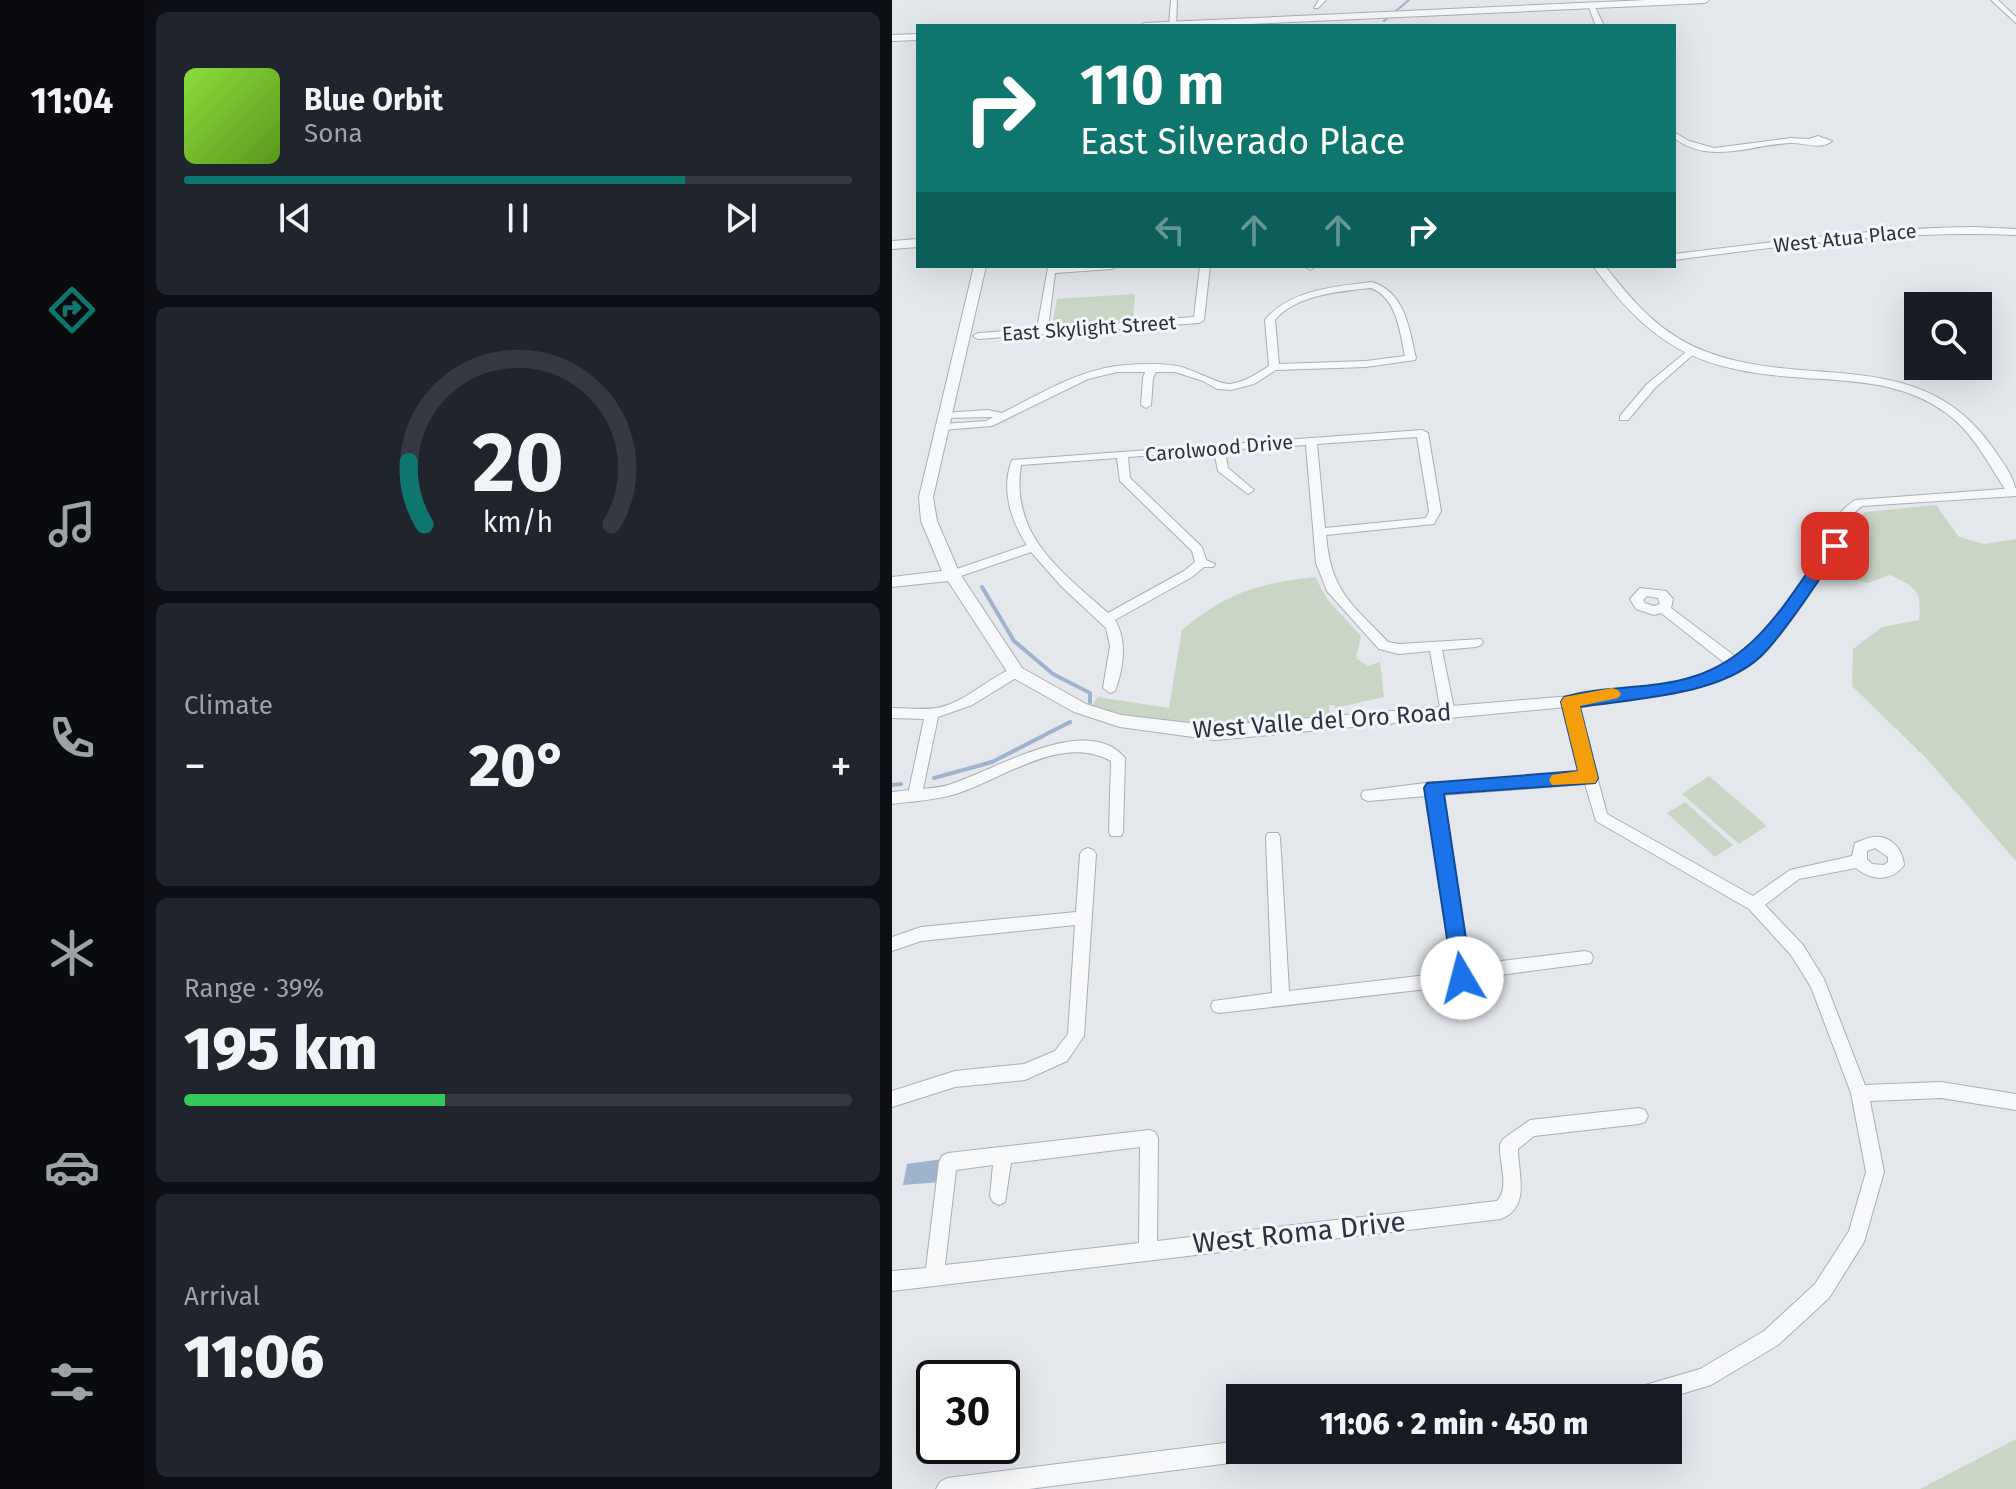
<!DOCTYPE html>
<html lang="en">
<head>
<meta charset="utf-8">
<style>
  :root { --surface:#171b24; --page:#20242c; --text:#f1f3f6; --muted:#9ea1a6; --line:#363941; --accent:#0f766e }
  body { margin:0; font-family:"Fira Sans",sans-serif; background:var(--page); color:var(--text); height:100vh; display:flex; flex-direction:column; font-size:30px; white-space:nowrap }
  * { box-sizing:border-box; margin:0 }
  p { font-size:26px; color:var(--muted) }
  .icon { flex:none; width:44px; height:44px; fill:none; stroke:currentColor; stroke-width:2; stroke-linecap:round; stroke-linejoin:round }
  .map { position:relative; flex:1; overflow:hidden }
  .side { display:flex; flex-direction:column; gap:12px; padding:12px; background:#0d0f14; width:748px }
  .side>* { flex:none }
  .hud { position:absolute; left:24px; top:24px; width:760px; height:244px; border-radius:0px; box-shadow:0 8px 32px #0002; background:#0f766e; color:#fff; overflow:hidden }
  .controls { position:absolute; left:1012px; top:292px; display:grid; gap:16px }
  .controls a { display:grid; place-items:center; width:88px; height:88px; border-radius:0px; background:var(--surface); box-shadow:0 8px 32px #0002; font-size:40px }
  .speed { position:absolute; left:24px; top:1360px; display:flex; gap:16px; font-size:40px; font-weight:700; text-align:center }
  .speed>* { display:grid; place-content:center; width:104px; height:104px; border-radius:50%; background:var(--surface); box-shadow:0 8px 32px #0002; line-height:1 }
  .speed .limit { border:4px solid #111; border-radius:12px; background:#fff; color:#111 }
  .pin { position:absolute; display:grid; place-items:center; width:68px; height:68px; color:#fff; margin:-34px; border-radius:16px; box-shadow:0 4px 12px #0006 }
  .me { position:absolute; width:88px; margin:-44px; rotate:352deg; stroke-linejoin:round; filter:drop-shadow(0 0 6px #0008) }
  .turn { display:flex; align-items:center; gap:28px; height:168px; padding:0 32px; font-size:36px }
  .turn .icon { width:104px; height:104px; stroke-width:2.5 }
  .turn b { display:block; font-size:56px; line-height:68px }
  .lanes { display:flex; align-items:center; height:76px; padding:0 32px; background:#0003; justify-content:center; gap:40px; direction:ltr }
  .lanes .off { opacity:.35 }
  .big { font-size:60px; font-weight:800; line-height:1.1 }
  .side .widget { flex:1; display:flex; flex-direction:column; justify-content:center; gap:12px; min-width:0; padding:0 28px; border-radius:12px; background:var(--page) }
  .side .dial { align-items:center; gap:0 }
  .dial svg { height:208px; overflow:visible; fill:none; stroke:var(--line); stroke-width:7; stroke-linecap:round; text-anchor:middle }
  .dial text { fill:var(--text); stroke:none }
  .song { display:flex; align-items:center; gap:24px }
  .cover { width:96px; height:96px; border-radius:12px; background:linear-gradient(135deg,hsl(90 70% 55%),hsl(90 70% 35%)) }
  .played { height:8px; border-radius:4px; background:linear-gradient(90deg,var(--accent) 75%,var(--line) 75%) }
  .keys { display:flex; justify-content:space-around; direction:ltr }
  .heat { display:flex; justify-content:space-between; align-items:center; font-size:44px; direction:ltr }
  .charge { height:12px; border-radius:6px; background:linear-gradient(90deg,#34c759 39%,var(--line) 0) }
  .trip { position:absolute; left:334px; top:1384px; width:456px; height:80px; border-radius:0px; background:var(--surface); box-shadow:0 8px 32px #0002; font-weight:800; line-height:80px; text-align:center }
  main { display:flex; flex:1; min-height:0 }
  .dock { display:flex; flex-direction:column; width:144px; justify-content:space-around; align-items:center; background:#090b0e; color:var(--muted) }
  .dock .icon { width:56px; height:56px }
  .dock .selected { color:var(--accent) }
  .dock b { font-size:36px; color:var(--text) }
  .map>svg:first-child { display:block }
  .green { fill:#c9d6c5 }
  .water { fill:#9fb4cc }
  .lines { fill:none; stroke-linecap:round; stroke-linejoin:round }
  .stream-far1 { stroke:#9fb4cc; stroke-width:2 }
  .stream { stroke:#9fb4cc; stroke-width:4 }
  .minor-casing { stroke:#a9aeb7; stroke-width:2 }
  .tertiary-casing { stroke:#a9aeb7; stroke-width:2 }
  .minor { fill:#f7f8fa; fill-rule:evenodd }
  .tertiary { fill:#f7f8fa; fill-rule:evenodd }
  .route { fill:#1a73e8; stroke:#114b97; stroke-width:2 }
  .slow { fill:#f59e0b }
  .labels { text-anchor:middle; stroke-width:6; stroke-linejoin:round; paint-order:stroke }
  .far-street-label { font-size:20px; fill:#2b3445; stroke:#f4f6f9 }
  .street-label { font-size:24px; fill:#2b3445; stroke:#f4f6f9 }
  .near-street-label { font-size:28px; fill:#2b3445; stroke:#f4f6f9 }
</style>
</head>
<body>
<main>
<nav class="dock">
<b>11:04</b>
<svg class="icon selected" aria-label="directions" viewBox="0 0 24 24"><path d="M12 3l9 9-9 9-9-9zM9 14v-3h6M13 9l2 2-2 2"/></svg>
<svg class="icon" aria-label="music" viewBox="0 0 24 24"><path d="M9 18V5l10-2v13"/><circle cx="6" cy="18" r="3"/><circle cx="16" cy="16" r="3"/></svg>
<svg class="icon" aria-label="phone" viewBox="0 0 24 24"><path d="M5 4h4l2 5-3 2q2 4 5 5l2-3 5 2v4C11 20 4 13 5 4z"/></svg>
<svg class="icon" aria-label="climate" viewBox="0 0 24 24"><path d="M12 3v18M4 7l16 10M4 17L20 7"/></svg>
<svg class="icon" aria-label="car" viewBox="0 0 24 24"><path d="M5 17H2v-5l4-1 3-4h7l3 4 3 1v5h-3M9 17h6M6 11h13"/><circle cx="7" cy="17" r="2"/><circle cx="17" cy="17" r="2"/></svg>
<svg class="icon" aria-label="filters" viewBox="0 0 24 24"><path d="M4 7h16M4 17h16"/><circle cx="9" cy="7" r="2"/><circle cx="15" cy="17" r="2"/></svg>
</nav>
<section class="side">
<div class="widget">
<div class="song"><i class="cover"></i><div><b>Blue Orbit</b><p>Sona</p></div></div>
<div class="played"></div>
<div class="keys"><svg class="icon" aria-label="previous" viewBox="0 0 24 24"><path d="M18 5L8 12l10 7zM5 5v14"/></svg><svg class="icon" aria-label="pause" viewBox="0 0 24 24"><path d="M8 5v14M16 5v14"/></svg><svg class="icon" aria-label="next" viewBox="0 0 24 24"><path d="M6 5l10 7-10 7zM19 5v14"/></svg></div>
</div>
<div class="widget dial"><svg viewBox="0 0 100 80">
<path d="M14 69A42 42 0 1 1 86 69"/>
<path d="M14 69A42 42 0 0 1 8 45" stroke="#0f766e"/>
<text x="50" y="56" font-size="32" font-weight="700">20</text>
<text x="50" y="72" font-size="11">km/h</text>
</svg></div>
<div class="widget"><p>Climate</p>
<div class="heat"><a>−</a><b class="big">20°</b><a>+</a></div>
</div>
<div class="widget"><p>Range · 39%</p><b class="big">195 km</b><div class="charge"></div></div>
<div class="widget"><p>Arrival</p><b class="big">11:06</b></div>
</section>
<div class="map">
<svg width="1124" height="1489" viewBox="0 0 1124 1489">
  <rect width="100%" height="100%" fill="#e4e7ec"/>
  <!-- green -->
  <path class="green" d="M 243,294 L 241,320 L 168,324 L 161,320 L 165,299 Z
    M 1044,505 L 1067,537 L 1092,544 L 1124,539 L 1124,861 L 1034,758 L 960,686 L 961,649 L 990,627 L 1027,620 C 1030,589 1024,588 998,575 L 976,583 L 940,574 L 955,530 L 973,512 Z
    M 423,577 L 435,599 L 469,636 L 464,658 L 476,666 L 488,662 L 492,697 L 443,708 L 442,705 L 437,705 L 438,718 C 351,724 285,734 200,705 L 206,697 L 277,708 L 290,630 C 336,592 365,584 423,577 Z
    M 817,776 L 875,826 L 847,844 L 790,794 Z
    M 793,802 L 841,845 L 823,857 L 775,813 Z
    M 1124,1439 L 1124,1489 L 1028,1489 Z"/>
  <!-- water -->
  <path class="water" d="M 51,1159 L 48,1182 L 11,1185 L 15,1164 Z"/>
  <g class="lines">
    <!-- stream-far1 -->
    <path class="stream-far1" d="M 492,21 L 517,0"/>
    <!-- stream -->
    <path class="stream" d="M 90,587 L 122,641 L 161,674 L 198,693 L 198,702
      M 42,778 L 100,762 L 178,722
      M 0,785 L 9,784"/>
    <defs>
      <path id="minor" d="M 279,0 L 285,0 L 284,26 L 277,25 Z
        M 427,0 L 434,0 L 426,8 L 422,8 Z
        M 1099,0 L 1106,0 L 1124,17 L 1124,23 Z
        M 699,3 L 702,5 L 712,26 L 704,26 L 696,5 Z
        M 782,132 L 797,141 L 822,148 L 899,138 L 917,139 L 926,136 L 940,141 C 928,151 913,142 898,143 C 859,145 817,165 782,138 Z
        M 1081,227 L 1124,229 L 1124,235 C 1009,230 896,245 782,260 L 782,254 C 882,242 980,228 1081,227 Z
        M 225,266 L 220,269 L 163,273 L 156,328 L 302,317 L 308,266 L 318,266 L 312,320 L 307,323 L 86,339 L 81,336 L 86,333 L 145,329 L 156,268 Z
        M 413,266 L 423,266 L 423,267 L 418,270 Z
        M 480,282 C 513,292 517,328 524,358 L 523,360 L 474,367 L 384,370 L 362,384 L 339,390 L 325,389 L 311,381 L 283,372 L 264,372 L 261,378 L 259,405 L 254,408 L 249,405 L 251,378 L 253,372 L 225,372 L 196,379 L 100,426 L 51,430 L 46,427 L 51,424 L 94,421 L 101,417 L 54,418 L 49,415 L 50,413 L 96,410 L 110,413 C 146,395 183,372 224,366 C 242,364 268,363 285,366 C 299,368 327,385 338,384 C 353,382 364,374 377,366 L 373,320 C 396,290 445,286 480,282 ZM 479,288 C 505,298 508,332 513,356 L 474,361 L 387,364 L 383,320 C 403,295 449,291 479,288 Z
        M 800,347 L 804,348 L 804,352 L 763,388 L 736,420 L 728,420 L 728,416 L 755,384 Z
        M 530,430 L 536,433 L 549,511 L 542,524 L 434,535 C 439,592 459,603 496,642 L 507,644 L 589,639 L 591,642 L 589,645 L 584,647 L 550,650 L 563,713 L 561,717 L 551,717 L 549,713 L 538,651 L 507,654 L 487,649 L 435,591 L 424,563 L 414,445 L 333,450 L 336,468 L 362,490 L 356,494 L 326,471 L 322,451 L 236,457 L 238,478 L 310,547 L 314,560 L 323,564 L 321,567 L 312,567 L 300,577 L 223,620 C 236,641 231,670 223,691 L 218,693 L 211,688 L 218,646 L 214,628 L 170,587 L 139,552 L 60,579 L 54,575 L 56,572 L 135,545 C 118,520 109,488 120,460 ZM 525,437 L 537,511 L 534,518 L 433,528 L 425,444 ZM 225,458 L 228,481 L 300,551 L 303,562 L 292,571 L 216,613 C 169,571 118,536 129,465 Z
        M 1124,488 L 1124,496 L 970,506 L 956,518 L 943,554 L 910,604 L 881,639 L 850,668 L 800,689 L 686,705 L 715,814 L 861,896 L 898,870 L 960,856 L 963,843 C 969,841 976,837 982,837 C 999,835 1011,850 1012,865 C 1000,882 979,881 964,868 L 907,879 L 873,905 L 911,945 L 932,979 L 973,1085 L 1049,1082 L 1124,1094 L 1124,1110 L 1049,1098 L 978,1101 L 992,1172 L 972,1242 L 937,1298 L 886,1345 L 819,1385 L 776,1398 L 733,1398 L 736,1391 L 743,1388 L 808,1369 L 872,1331 L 923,1284 L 957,1231 L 974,1172 L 959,1093 L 919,987 L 899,955 L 857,909 L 704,821 L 693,784 L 549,795 L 577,969 L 593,963 L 693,951 L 699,953 L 701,958 L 699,963 L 593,977 L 570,985 L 327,1013 L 321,1011 L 319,1006 L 321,1001 L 380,993 L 374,837 L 376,833 L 386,833 L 388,837 L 397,991 L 561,972 L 535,796 L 476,801 L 471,799 L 469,795 L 471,791 L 541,782 L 546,784 L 690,773 L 671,702 L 673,699 L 798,680 L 834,664 L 769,613 L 762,615 L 744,609 L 738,599 L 748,588 L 774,591 L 781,599 L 779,608 L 844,657 C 878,632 908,595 929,558 C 942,534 937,517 963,500 ZM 755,596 L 766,598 L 768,604 L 762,606 L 753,603 L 751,600 ZM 983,848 L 996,857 L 996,862 L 992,865 L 980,864 L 975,859 L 975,851 Z
        M 124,667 L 131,672 L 129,675 L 80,705 L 46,717 L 31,789 C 42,788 52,787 62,783 C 105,769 196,712 233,758 L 231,832 L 229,836 L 219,836 L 217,832 L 219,761 C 170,734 114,777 67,793 C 46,800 23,801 0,804 L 0,792 L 17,790 L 32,719 L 0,718 L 0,708 C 15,708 30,710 45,708 C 75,702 96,677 124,667 Z
        M 196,848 L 201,850 L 204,854 L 192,1036 L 175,1061 L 133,1080 L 63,1087 L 0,1107 L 0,1091 L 63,1071 L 132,1064 L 163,1051 L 176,1034 L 183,925 L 29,941 L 0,951 L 0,937 L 29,927 L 184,912 L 188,854 L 191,850 Z
        M 747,1108 L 753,1110 L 756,1116 L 753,1122 L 747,1124 L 642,1136 L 626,1149 C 626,1173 639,1207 609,1219 L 0,1291 L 0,1271 L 34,1268 L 47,1162 L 50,1156 L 56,1153 L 257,1130 L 263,1132 L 266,1138 L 265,1241 L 605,1201 C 618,1187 607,1163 608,1145 L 611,1139 L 638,1120 ZM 248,1147 L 247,1243 L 53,1265 L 64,1170 L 101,1165 L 98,1196 L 101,1202 L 107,1205 L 113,1202 L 119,1163 Z
        M 348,1441 L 348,1450 L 371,1450 L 368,1457 L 361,1460 L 137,1489 L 44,1489 L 48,1482 L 55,1478 Z"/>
      <path id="tertiary" d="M 755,0 L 817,0 L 813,3 L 312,26 L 247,26 L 252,23 Z
        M 26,34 L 26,40 L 0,41 L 0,35 Z
        M 26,239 L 26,247 L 0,249 L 0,241 Z
        M 82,266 L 94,266 L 41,497 L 45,521 L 68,574 L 130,668 L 194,704 L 229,715 L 323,726 L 678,696 L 687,702 L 684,706 L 323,740 L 228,727 L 182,712 L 118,676 L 56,581 L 0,587 L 0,577 L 50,571 L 29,521 L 27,497 Z
        M 701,266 L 713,266 C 742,303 769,335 815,352 C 916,390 1029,344 1101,448 C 1111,463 1124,478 1124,496 L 1117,495 C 1098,467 1082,433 1054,413 C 1018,386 975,382 931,379 C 819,373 769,359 701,266 Z"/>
    </defs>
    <!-- minor casing -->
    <use href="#minor" class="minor-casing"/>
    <!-- tertiary casing -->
    <use href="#tertiary" class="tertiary-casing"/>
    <!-- minor -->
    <use href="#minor" class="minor"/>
    <!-- tertiary -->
    <use href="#tertiary" class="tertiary"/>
  </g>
  <!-- route -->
  <path class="route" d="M 943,541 L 948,542 L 948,549 C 924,583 902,620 875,650 C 835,696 744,698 688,707 L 706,778 L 703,783 L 552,794 L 580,978 L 577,984 L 570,987 L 562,984 L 532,788 L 535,783 L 686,771 L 669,702 L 672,697 C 713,685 759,690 800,677 C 867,657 897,596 937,542 Z"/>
  <!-- slow -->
  <path class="slow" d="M 720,688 L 726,690 L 729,694 L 726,698 L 688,706 L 706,778 L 703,783 L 660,785 L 657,780 L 660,775 L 686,771 L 669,702 L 672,697 Z"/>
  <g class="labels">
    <!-- far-street labels -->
    <g class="far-street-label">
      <text transform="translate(953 238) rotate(-6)" y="7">West Atua Place</text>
      <text transform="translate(197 328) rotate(-4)" y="7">East Skylight Street</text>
      <text transform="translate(327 448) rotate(-5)" y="7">Carolwood Drive</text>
    </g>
    <!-- street labels -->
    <g class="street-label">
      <text transform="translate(430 721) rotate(-4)" y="8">West Valle del Oro Road</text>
    </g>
    <!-- near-street labels -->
    <g class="near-street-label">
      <text transform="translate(407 1232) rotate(-6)" y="10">West Roma Drive</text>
    </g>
  </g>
</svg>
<div class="controls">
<a><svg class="icon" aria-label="search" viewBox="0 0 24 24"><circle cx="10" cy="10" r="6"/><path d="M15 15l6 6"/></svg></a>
</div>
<div class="speed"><div class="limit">30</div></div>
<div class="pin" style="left:943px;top:546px;background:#d93025"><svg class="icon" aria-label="arrive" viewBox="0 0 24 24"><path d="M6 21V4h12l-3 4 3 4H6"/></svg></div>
<svg class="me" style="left:570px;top:978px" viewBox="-20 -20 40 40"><circle r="19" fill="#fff"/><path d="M0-13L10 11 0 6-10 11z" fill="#1a73e8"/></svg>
<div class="trip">11:06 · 2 min · 450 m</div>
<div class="hud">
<div class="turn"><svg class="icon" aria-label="right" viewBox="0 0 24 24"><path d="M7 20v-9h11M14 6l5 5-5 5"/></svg><div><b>110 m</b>East Silverado Place</div></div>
<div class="lanes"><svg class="icon off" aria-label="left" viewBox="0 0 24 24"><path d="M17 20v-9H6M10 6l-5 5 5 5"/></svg><svg class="icon off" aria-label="ahead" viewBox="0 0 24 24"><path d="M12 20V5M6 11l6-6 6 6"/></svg><svg class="icon off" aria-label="ahead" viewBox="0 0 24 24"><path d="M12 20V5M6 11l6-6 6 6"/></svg><svg class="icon" aria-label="right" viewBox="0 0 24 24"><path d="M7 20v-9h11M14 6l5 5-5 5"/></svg></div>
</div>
</div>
</main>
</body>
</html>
